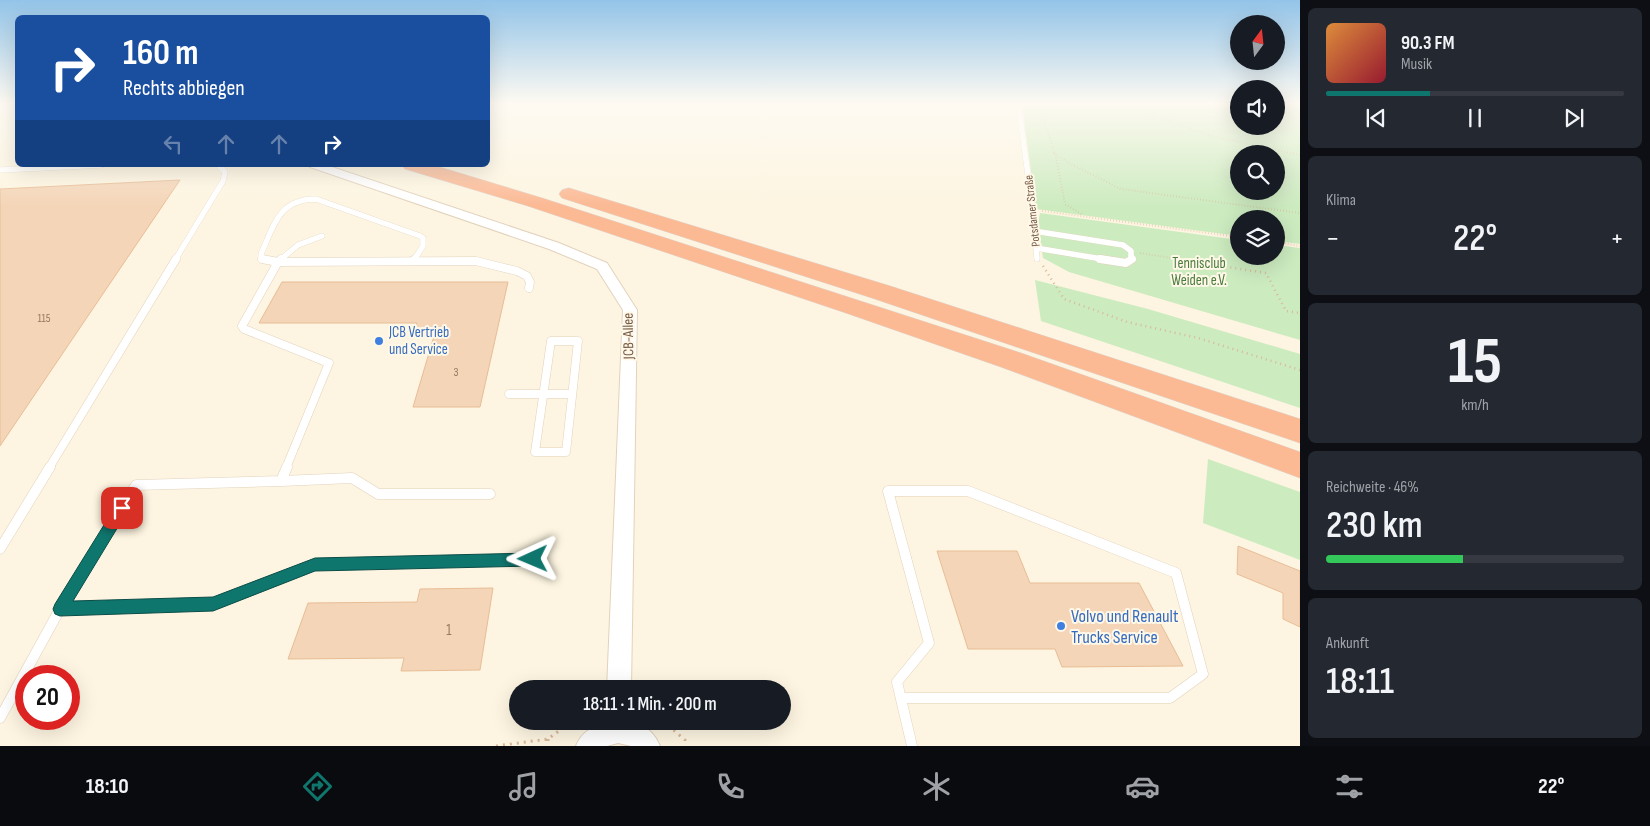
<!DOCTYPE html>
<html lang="de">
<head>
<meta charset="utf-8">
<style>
  :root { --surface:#171b24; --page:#242831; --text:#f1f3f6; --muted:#9ea1a6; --line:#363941; --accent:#0f766e }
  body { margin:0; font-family:"Sofia Sans Condensed",sans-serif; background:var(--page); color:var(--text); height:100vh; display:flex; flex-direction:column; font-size:19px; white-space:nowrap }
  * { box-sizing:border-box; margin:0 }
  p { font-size:16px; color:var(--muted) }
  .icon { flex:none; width:28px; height:28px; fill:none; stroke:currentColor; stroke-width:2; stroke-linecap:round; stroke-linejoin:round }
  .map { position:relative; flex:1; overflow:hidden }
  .panel { display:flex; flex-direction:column; gap:8px; padding:8px; background:#0d0f14; width:350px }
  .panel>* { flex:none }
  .hud { position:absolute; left:15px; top:15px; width:475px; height:152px; border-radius:8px; box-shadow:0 5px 20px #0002; background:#1a4fa0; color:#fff; overflow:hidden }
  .needle { width:32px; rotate:15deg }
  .buttons { position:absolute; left:1230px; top:15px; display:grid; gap:10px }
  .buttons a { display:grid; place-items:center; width:55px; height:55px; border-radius:50%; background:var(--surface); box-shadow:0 5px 20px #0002; font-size:25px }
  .speed { position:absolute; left:15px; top:665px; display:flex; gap:10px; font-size:25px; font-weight:700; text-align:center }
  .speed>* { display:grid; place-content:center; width:65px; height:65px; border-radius:50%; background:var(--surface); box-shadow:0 5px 20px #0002; line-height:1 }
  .speed .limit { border:8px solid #d22; background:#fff; color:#111 }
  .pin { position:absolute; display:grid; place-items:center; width:42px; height:42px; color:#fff; margin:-21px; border-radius:10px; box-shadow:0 2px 8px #0006 }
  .me { position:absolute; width:55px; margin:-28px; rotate:269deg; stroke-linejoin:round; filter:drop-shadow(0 0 4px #0008) }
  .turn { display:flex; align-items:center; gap:18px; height:105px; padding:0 25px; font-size:22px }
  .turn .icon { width:65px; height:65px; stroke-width:2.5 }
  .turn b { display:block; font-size:35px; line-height:42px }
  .lanes { display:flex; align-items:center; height:48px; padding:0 25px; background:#0003; justify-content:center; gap:25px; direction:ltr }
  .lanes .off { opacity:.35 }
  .big { font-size:38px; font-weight:600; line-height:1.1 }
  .panel .card { flex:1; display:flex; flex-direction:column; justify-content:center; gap:8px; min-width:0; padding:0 18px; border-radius:8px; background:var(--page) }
  .panel .dial { align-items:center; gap:0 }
  .dial b { font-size:65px; line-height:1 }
  .song { display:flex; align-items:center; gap:15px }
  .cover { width:60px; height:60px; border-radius:8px; background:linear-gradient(135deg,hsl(30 70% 55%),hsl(350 70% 35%)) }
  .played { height:5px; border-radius:2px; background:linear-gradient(90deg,var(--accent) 35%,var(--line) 35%) }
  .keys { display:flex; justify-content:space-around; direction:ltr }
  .heat { display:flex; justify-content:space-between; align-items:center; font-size:28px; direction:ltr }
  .charge { height:8px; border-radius:4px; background:linear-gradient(90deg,#34c759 46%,var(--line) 0) }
  .trip { position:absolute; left:509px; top:680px; width:282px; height:50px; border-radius:25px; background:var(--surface); box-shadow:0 5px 20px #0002; font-weight:600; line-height:50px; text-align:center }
  .dock { display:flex; height:80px; justify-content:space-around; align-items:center; background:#090b0e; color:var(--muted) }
  .dock .icon { width:35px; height:35px }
  .dock .current { color:var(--accent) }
  .dock b { font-size:22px; color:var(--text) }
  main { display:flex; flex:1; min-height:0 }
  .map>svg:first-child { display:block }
  .green { fill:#ccebbf; fill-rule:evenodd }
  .building { fill:#f4d5b7; stroke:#e8bd96 }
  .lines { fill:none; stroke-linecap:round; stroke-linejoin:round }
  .service-far2-casing { stroke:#e2d2bc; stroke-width:6 }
  .service-far1-casing { stroke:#e2d2bc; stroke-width:9 }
  .service-casing { stroke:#e2d2bc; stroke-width:11 }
  .minor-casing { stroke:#e2d2bc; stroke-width:2 }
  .motorway-casing { stroke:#ded8d3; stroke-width:1 }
  .path-far2 { stroke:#d9b99a; stroke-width:2; stroke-dasharray:0.5 2.5; stroke-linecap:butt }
  .path-far1 { stroke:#d9b99a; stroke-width:2.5; stroke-dasharray:1 4; stroke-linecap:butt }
  .path { stroke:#d9b99a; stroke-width:3; stroke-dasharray:2 5; stroke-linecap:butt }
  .service-far2 { stroke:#fff; stroke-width:5.5 }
  .service-far1 { stroke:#fff; stroke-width:8 }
  .service { stroke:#fff; stroke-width:10 }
  .minor { fill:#fff; fill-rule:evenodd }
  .motorway { fill:#fbb994; fill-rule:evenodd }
  .route { fill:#0f766e; stroke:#0a4d48 }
  .shop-dot { fill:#3f7fe0; stroke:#fff8e8; stroke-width:2 }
  .labels { text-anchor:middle; stroke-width:4; stroke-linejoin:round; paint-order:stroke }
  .far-street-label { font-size:12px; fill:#765c46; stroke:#fff8e8 }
  .number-label { font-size:12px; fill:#967a62 }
  .park-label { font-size:15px; fill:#4a7c3e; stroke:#fff8e8 }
  .shop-label { font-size:15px; fill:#366cbe; stroke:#fff8e8; text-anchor:start }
  .street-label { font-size:15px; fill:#765c46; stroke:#fff8e8 }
  .near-number-label { font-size:15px; fill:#967a62 }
  .near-shop-label { font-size:18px; fill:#366cbe; stroke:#fff8e8; text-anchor:start }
</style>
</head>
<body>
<main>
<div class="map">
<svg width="1300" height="746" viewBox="0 0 1300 746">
  <rect width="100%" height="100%" fill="#fdf5e1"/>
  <!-- green -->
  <path class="green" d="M 1022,103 L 1239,103 L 1239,126 L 1276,126 L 1276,103 L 1300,103 L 1300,244 L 1276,241 L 1276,219 L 1239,219 L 1239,236 L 1036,209 ZM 1239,154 L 1276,154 L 1276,191 L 1239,191 Z
    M 1040,213 L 1239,240 L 1239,256 L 1276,256 L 1276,245 L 1300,248 L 1300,340 L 1069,272 L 1043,258 L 1038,223 Z
    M 1035,280 L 1148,309 L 1300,354 L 1300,408 L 1041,321 Z
    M 1208,459 L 1300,492 L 1300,560 L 1203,523 Z"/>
  <!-- building -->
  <path class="building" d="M 180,180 L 0,446 L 0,189 Z
    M 282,282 L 508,282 L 480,407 L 413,407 L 434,336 L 412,336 L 417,323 L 259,323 Z
    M 1238,546 L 1300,571 L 1300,627 L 1283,619 L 1283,593 L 1237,574 Z
    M 937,551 L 1017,551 L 1030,583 L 1139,583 L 1183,666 L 1062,667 L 1055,649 L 968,649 Z
    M 493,588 L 480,670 L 401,671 L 404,658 L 288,659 L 308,603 L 417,602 L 420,589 Z"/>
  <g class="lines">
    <defs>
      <path id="service-far2" d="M 1018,103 L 1033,210 L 1037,259
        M 0,170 L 102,165
        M 1034,231 L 1123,245 L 1131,251 L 1131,260
        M 1036,248 L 1108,260
        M 175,260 L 223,181 L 225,172 L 218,165
        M 264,260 L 261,258 L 261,254 C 274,225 279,199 316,199 L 420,236 L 423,238 L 423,246 L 414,260
        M 280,260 L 298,245 L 322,236"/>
      <path id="service-far1" d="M 262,259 L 278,262 L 281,259
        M 1100,259 L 1126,263 L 1132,259
        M 413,261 L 415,259
        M 551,341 L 578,341 L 566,452 L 535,452 Z
        M 509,394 L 572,394
        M 49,468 L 176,259
        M 286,468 L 329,363 L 244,329 L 242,326 L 278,262 L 476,261 L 517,271 L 527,276 L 530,282 L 529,288"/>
      <path id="service" d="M 281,481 L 352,478 L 378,494 L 490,494
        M 0,549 L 50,467
        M 60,609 L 213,604 L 315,565 L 533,559
        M 901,698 L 1170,698 L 1203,674 L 1176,573 L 968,491 L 888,491 L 929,643 L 897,682 L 912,746
        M 0,718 L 60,609 L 136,485 L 281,481 L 287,467"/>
      <path id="minor" d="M 308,165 L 326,165 L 559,243 L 607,263 L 637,310 L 631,689 L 607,689 L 623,310 L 597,269 L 549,249 L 310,167 Z
        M 607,721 C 631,721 650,722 660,746 L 631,746 L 618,743 L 607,746 L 576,746 C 582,731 593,727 607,721 Z"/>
      <path id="motorway" d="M 402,165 L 433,165 L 542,198 L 1021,353 L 1300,452 L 1300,478 L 1001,367 L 846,313 L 528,206 L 405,169 Z
        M 569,188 L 890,286 L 1300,419 L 1300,443 L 872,298 L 562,198 L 559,194 L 562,190 Z"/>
    </defs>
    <!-- service-far2 casing -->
    <use href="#service-far2" class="service-far2-casing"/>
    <!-- service-far1 casing -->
    <use href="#service-far1" class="service-far1-casing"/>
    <!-- service casing -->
    <use href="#service" class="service-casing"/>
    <!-- minor casing -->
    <use href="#minor" class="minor-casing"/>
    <!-- motorway casing -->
    <use href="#motorway" class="motorway-casing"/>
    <!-- path-far2 -->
    <path class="path-far2" d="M 1039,103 L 1056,158 L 1065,204 L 1083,215
      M 1121,103 L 1211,136 L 1300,155
      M 1054,153 L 1069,163 L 1121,189 L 1300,213
      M 1042,211 L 1239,237
      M 1276,242 L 1300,246
      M 1140,253 L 1184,260"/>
    <!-- path-far1 -->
    <path class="path-far1" d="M 1176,259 L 1266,273 L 1286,311 L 1300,313
      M 1043,266 L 1064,299 L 1127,322 L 1198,338 L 1300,370"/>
    <!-- path -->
    <path class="path" d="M 663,721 L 685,740 L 685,746
      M 548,739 L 548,746
      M 496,746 L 548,739 L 572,721"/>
    <!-- service-far2 -->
    <use href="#service-far2" class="service-far2"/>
    <!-- service-far1 -->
    <use href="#service-far1" class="service-far1"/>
    <!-- service -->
    <use href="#service" class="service"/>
    <!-- minor -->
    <use href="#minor" class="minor"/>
    <!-- motorway -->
    <use href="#motorway" class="motorway"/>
  </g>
  <!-- sky -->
  <linearGradient id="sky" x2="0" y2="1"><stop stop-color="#93c4e8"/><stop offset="0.5" stop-color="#fefaf2"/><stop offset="1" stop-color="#fefaf2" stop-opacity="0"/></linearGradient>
  <rect width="1300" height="207" fill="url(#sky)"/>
  <!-- route -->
  <path class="route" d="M 122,502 L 127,504 L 129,508 L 127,512 L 73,601 L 213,597 L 315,558 L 533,553 L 538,555 L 540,559 L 538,564 L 533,566 L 315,571 L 213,611 L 60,616 L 55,614 L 53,609 L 55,604 L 117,504 Z"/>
  <!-- markers -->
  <g class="shop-dot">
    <circle cx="379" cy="341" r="5"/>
    <circle cx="1061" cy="626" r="5"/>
  </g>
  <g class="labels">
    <!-- far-street labels -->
    <g class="far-street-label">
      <text transform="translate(1032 211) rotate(-96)" y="4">Potsdamer Straße</text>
    </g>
    <!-- number labels -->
    <g class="number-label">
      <text x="44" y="322">115</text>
      <text x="456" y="376">3</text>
    </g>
    <!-- park labels -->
    <g class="park-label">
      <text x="1199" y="268">Tennisclub<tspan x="1199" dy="17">Weiden e.V.</tspan></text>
    </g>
    <!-- shop labels -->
    <g class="shop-label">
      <text x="389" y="337">JCB Vertrieb<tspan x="389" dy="17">und Service</tspan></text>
    </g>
    <!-- street labels -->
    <g class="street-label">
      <text transform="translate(628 336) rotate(-91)" y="5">JCB-Allee</text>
    </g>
    <!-- near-number labels -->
    <g class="near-number-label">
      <text x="449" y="635">1</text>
    </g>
    <!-- near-shop labels -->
    <g class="near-shop-label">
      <text x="1071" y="622">Volvo und Renault<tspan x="1071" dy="21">Trucks Service</tspan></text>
    </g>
  </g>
</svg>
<div class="buttons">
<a><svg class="needle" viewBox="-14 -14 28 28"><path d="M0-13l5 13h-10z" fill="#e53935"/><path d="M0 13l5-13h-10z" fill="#9ea1a6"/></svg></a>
<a><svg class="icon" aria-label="sound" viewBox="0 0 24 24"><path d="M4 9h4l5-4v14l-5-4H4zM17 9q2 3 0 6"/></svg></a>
<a><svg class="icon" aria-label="search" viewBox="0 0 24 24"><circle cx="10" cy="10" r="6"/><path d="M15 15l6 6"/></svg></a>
<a><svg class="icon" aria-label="layers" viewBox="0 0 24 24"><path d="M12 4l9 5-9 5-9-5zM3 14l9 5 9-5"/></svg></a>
</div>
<div class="speed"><div class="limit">20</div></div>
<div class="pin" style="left:122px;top:508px;background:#d93025"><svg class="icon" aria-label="arrive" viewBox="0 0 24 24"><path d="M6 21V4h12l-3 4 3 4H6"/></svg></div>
<svg class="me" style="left:533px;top:559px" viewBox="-20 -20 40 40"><path d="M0-17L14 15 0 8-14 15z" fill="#0f766e" stroke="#fff" stroke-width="4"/></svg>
<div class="trip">18:11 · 1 Min. · 200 m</div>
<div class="hud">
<div class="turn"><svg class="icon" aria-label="right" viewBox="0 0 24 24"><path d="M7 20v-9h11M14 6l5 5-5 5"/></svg><div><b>160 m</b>Rechts abbiegen</div></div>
<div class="lanes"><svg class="icon off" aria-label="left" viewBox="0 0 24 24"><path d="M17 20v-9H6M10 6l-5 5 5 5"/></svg><svg class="icon off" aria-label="ahead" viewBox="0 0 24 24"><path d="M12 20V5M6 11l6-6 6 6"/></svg><svg class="icon off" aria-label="ahead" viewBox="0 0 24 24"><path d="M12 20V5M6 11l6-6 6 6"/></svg><svg class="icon" aria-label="right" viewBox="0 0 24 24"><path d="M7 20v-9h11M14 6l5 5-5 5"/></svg></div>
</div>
</div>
<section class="panel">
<div class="card">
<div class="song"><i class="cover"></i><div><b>90.3 FM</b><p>Musik</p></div></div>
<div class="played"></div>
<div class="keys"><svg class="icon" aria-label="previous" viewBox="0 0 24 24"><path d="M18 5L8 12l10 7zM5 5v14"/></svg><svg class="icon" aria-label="pause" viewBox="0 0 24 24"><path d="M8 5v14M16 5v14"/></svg><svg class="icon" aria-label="next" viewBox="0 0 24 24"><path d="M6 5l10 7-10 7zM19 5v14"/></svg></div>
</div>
<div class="card"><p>Klima</p>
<div class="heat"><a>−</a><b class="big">22°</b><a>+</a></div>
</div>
<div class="card dial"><b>15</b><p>km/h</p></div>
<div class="card"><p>Reichweite · 46%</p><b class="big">230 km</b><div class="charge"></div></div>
<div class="card"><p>Ankunft</p><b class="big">18:11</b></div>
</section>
</main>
<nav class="dock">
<b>18:10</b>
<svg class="icon current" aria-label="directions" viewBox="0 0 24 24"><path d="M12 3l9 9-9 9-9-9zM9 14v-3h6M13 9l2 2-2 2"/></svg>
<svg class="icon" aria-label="music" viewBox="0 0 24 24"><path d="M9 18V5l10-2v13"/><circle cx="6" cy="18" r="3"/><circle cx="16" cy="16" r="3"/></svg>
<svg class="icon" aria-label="phone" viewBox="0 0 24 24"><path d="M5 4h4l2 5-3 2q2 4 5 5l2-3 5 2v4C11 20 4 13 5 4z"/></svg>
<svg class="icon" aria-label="climate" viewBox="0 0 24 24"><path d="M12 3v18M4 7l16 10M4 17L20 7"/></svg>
<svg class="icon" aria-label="car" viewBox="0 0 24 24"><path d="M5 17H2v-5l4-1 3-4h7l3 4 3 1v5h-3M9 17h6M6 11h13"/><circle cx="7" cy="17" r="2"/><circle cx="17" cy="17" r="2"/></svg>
<svg class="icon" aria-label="filters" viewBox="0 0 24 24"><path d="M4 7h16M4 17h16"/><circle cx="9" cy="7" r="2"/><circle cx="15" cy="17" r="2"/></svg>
<b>22°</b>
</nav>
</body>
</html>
